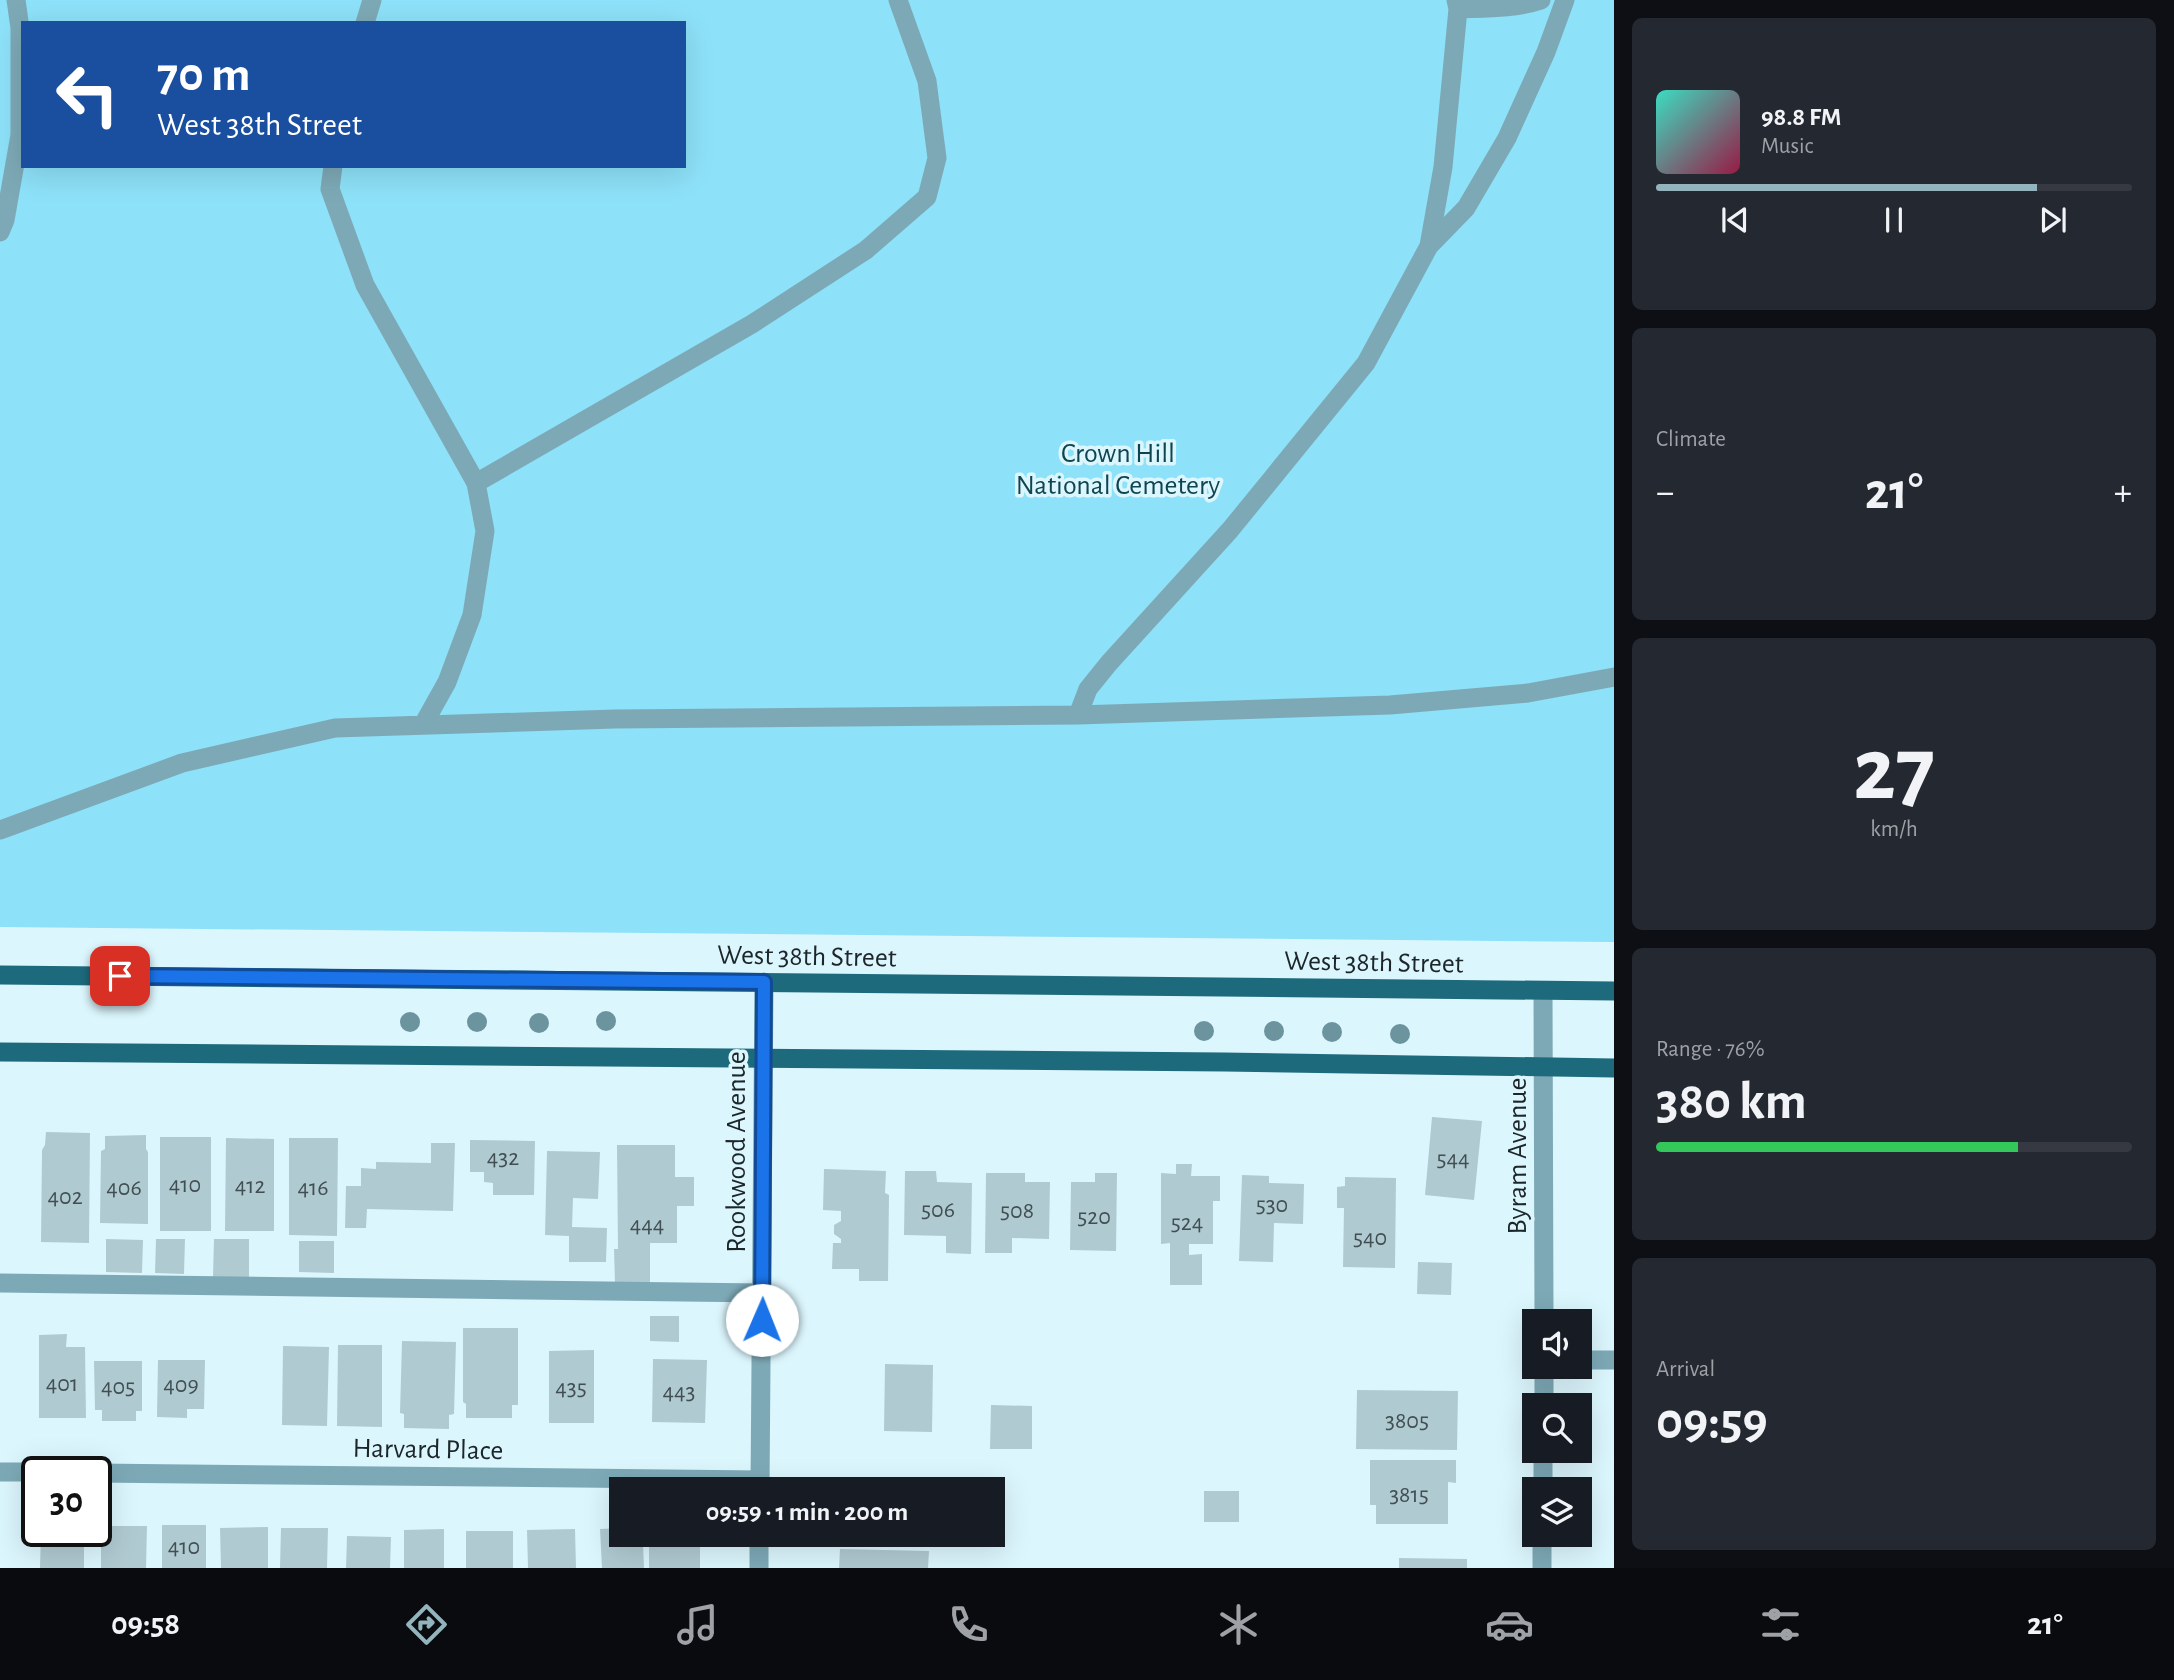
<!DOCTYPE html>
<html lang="en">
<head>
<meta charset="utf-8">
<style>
  :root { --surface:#171b24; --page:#242831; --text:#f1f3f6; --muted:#9ea1a6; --line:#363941; --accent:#93b4bd }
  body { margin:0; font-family:"Alegreya Sans",sans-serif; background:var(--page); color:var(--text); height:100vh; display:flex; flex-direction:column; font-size:26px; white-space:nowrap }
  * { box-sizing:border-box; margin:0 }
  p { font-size:23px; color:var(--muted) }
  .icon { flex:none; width:38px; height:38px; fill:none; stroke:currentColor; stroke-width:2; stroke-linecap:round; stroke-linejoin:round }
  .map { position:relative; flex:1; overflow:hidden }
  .details { display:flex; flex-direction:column; gap:18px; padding:18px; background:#0d0f14; width:560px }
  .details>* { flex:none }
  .banner { position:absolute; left:21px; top:21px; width:665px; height:147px; border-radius:0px; box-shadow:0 7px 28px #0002; background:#1a4fa0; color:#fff; overflow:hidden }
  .controls { position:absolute; left:1522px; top:1309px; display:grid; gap:14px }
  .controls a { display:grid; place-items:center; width:70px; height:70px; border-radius:0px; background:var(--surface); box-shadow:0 7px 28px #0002; font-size:35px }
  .speed { position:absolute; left:21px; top:1456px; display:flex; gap:14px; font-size:35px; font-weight:700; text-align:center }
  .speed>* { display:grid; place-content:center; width:91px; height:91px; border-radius:50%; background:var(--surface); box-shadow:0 7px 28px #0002; line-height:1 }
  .speed .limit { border:4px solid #111; border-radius:10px; background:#fff; color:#111 }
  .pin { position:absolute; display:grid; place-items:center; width:60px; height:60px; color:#fff; margin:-30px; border-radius:14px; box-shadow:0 4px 10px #0006 }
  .me { position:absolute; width:77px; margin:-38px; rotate:1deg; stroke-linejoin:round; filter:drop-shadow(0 0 5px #0008) }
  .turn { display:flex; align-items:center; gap:24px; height:147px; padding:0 21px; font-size:32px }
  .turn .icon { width:91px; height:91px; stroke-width:2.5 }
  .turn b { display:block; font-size:49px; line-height:60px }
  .big { font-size:52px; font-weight:700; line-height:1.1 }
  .details .tile { flex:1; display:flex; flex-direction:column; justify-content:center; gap:10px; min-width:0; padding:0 24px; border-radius:10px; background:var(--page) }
  .details .dial { align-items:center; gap:0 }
  .dial b { font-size:91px; line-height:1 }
  .song { display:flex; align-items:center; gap:21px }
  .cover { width:84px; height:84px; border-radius:10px; background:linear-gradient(135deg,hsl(170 70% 55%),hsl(340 70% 35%)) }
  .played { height:7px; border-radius:4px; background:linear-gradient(90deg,var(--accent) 80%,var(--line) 80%) }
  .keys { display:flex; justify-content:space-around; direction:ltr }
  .heat { display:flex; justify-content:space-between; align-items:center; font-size:38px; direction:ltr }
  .charge { height:10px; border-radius:5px; background:linear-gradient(90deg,#34c759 76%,var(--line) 0) }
  .trip { position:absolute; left:609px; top:1477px; width:396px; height:70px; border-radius:0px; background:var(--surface); box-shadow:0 7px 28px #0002; font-weight:700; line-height:70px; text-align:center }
  .tab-bar { display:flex; height:112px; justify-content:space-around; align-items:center; background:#090b0e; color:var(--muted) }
  .tab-bar .icon { width:49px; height:49px }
  .tab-bar .on { color:var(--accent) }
  .tab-bar b { font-size:32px; color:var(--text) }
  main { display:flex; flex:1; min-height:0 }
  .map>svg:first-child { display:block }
  .green { fill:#8de1f8; fill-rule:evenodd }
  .building { fill:#b0cad1 }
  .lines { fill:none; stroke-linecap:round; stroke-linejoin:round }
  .service { stroke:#7da9b6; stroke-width:19 }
  .minor { stroke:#7da9b6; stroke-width:19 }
  .primary { stroke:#1e6a7d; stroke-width:19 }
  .tree { fill:#6b949f }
  .route-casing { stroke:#114b97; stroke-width:18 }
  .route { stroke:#1a73e8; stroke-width:12 }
  .labels { text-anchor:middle; stroke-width:7; stroke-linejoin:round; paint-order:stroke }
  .number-label { font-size:24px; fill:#414f53 }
  .park-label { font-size:28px; fill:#0f4451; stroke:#dcf6fe }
  .street-label { font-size:28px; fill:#1c2629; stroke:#dcf6fe }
</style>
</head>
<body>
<main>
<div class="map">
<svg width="1614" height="1568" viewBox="0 0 1614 1568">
  <rect width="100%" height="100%" fill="#dcf6fe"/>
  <!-- green -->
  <path class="green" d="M 0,0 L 1614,0 L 1614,942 L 0,927 ZM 23,23 L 684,23 L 684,166 L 23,166 Z"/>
  <!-- building -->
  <path class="building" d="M 1432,1117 L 1482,1121 L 1474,1200 L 1425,1195 Z
    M 46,1132 L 90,1133 L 89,1243 L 41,1242 L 42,1150 L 45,1145 Z
    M 146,1135 L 146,1149 L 148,1152 L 148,1224 L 100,1223 L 101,1151 L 105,1149 L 105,1136 Z
    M 160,1137 L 211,1137 L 211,1231 L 160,1231 Z
    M 226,1138 L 274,1139 L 274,1231 L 225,1231 Z
    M 289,1138 L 338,1138 L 337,1236 L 289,1235 Z
    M 470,1140 L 535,1141 L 534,1195 L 493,1195 L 493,1183 L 484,1182 L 484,1172 L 470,1172 Z
    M 431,1143 L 455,1143 L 453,1211 L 367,1209 L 366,1228 L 345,1228 L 346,1186 L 361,1186 L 361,1168 L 376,1169 L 376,1162 L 431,1163 Z
    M 617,1145 L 675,1145 L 675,1177 L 694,1177 L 694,1206 L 677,1206 L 677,1243 L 650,1243 L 650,1283 L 615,1284 L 614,1249 L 618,1249 Z
    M 547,1151 L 600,1152 L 598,1199 L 573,1198 L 572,1227 L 607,1228 L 606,1262 L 569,1262 L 569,1236 L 545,1235 Z
    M 1176,1164 L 1192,1164 L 1191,1176 L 1220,1176 L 1220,1201 L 1213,1201 L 1213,1244 L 1189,1244 L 1189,1255 L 1202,1254 L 1202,1285 L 1170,1285 L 1170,1243 L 1161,1244 L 1161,1173 L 1176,1174 Z
    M 824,1169 L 886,1171 L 885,1193 L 889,1195 L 888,1281 L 859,1281 L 859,1269 L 832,1269 L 833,1243 L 841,1243 L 841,1239 L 834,1234 L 834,1225 L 841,1221 L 841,1211 L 823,1210 Z
    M 905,1171 L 936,1171 L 937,1182 L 972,1183 L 971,1254 L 946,1253 L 946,1236 L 904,1235 Z
    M 986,1173 L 1025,1173 L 1025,1182 L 1050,1182 L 1049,1239 L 1012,1238 L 1012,1253 L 985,1253 Z
    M 1095,1173 L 1117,1173 L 1116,1251 L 1070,1250 L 1071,1182 L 1095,1182 Z
    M 1242,1175 L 1269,1176 L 1269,1183 L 1304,1184 L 1303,1224 L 1274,1223 L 1273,1262 L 1239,1261 Z
    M 1345,1177 L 1396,1178 L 1395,1268 L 1343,1267 L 1344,1208 L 1337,1208 L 1337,1187 L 1345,1186 Z
    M 106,1239 L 143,1240 L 142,1273 L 106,1272 Z
    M 156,1239 L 185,1239 L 184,1274 L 155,1273 Z
    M 214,1239 L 249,1239 L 249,1278 L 213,1277 Z
    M 299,1241 L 334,1241 L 334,1273 L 299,1272 Z
    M 1418,1262 L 1452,1263 L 1451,1295 L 1417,1294 Z
    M 650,1316 L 679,1316 L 679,1342 L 650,1341 Z
    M 463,1328 L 518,1328 L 518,1405 L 512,1405 L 512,1418 L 466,1418 L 466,1404 L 463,1402 Z
    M 67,1334 L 66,1347 L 85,1347 L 86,1418 L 39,1418 L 39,1335 Z
    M 402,1341 L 456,1342 L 454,1414 L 449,1415 L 449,1429 L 404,1428 L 404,1414 L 400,1413 Z
    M 338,1345 L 382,1345 L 382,1427 L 337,1426 Z
    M 283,1346 L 329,1347 L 327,1426 L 282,1425 Z
    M 594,1350 L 594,1423 L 549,1423 L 549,1351 Z
    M 653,1359 L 707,1360 L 705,1423 L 652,1422 Z
    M 158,1360 L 205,1360 L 204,1409 L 187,1409 L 187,1418 L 157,1417 Z
    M 94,1361 L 142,1361 L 142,1411 L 136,1411 L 136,1421 L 102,1421 L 102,1410 L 95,1410 Z
    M 885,1364 L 933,1365 L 932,1432 L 884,1431 Z
    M 1357,1390 L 1458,1391 L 1457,1450 L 1356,1449 Z
    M 991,1405 L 1032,1406 L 1032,1449 L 990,1449 Z
    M 1370,1460 L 1456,1460 L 1456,1483 L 1448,1482 L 1448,1524 L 1376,1524 L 1376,1505 L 1370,1505 Z
    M 846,1478 L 930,1480 L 930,1489 L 846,1489 Z
    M 1204,1491 L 1239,1491 L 1239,1522 L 1204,1522 Z
    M 162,1525 L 206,1525 L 206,1568 L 162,1568 Z
    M 101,1526 L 147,1526 L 146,1568 L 101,1568 Z
    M 268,1527 L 268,1568 L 221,1568 L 220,1528 Z
    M 281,1528 L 328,1528 L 327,1568 L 280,1568 Z
    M 621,1528 L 621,1535 L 632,1535 L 632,1543 L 643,1543 L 644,1568 L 602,1568 L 600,1529 Z
    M 444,1529 L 444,1568 L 404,1568 L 404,1530 Z
    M 575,1529 L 576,1568 L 528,1568 L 527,1530 Z
    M 41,1531 L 84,1531 L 84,1568 L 40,1568 Z
    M 466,1531 L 513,1531 L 513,1568 L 466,1568 Z
    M 664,1535 L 694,1535 L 695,1543 L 700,1543 L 700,1568 L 649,1568 L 649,1542 L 665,1542 Z
    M 347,1536 L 391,1537 L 390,1568 L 346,1568 Z
    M 840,1549 L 929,1551 L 928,1568 L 839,1568 Z
    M 1399,1558 L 1467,1559 L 1467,1568 L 1399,1568 Z"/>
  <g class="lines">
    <!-- service -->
    <path class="service" d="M 1458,9 C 1486,8 1514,9 1541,0
      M 365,23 L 372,0
      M 333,166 L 330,189 L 365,285 L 476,483 L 485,531 L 472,615 L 447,682 L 423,725
      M 0,232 L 5,220 L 20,135 L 20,28 L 16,0
      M 1429,246 L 1466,208 L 1507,138 L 1546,52 L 1565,0
      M 476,483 L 752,324 L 866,250 L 927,197 L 937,158 L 927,81 L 898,0
      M 1078,715 L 1088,689 L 1109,663 L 1230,530 L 1366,363 L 1429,246 L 1443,167 L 1458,9 L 1456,0
      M 0,830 L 182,763 L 335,728 L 615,719 L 1078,715 L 1390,705 L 1528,693 L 1614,677
      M 0,1283 L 762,1293
      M 1580,1360 L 1614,1360"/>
    <!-- minor -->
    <path class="minor" d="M 1543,991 L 1544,1321
      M 1544,1405 L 1544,1367
      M 0,1472 L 37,1472
      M 96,1473 L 760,1480
      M 760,1489 L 764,982
      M 1543,1489 L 1543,1451
      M 759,1568 L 759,1535
      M 1542,1568 L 1542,1535"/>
    <!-- primary -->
    <path class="primary" d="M 0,975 L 1614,991
      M 0,1052 L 1224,1062 L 1614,1068"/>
  </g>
  <!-- trees -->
  <g class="tree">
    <circle cx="606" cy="1021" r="10"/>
    <circle cx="410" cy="1022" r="10"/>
    <circle cx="477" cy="1022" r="10"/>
    <circle cx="539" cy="1023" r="10"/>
    <circle cx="1204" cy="1031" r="10"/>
    <circle cx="1274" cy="1031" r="10"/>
    <circle cx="1332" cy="1032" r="10"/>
    <circle cx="1400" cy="1034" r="10"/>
  </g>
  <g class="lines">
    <defs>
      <path id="route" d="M 120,976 L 764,982 L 762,1320"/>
    </defs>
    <!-- route casing -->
    <use href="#route" class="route-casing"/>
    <!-- route -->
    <use href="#route" class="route"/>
  </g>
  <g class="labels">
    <!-- number labels -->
    <g class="number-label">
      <text x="503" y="1165">432</text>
      <text x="1453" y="1166">544</text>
      <text x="185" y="1192">410</text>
      <text x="250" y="1193">412</text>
      <text x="124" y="1195">406</text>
      <text x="313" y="1195">416</text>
      <text x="65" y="1204">402</text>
      <text x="1272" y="1212">530</text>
      <text x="938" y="1217">506</text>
      <text x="1017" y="1218">508</text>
      <text x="1094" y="1224">520</text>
      <text x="1187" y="1230">524</text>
      <text x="647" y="1232">444</text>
      <text x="1370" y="1245">540</text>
      <text x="62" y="1391">401</text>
      <text x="181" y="1392">409</text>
      <text x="118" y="1394">405</text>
      <text x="571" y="1395">435</text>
      <text x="679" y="1399">443</text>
      <text x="1407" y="1428">3805</text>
      <text x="1409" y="1502">3815</text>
      <text x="184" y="1554">410</text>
    </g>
    <!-- park labels -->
    <g class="park-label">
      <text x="1118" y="462">Crown Hill<tspan x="1118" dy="32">National Cemetery</tspan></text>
    </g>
    <!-- street labels -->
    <g class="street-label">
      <text transform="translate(807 955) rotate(1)" y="10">West 38th Street</text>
      <text transform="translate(1374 961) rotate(1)" y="10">West 38th Street</text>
      <text transform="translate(735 1152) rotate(-90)" y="10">Rookwood Avenue</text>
      <text transform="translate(1516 1156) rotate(-90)" y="10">Byram Avenue</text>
      <text transform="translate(428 1448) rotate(1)" y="10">Harvard Place</text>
    </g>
  </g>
</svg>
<div class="controls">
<a><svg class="icon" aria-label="sound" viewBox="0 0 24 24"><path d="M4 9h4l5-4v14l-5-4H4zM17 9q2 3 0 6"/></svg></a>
<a><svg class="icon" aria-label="search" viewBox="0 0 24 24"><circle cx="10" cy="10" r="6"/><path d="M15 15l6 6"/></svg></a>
<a><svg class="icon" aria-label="layers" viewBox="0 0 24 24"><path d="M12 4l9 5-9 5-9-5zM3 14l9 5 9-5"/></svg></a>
</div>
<div class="speed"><div class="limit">30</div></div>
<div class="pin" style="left:120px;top:976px;background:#d93025"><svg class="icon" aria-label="arrive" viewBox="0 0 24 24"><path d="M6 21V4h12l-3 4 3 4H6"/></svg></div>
<svg class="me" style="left:762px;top:1320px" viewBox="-20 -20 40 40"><circle r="19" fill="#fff"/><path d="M0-13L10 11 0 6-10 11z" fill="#1a73e8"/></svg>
<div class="trip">09:59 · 1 min · 200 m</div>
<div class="banner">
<div class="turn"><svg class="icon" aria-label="left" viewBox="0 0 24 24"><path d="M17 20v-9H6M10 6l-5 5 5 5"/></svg><div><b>70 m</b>West 38th Street</div></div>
</div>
</div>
<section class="details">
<div class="tile">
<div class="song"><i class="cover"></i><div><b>98.8 FM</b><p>Music</p></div></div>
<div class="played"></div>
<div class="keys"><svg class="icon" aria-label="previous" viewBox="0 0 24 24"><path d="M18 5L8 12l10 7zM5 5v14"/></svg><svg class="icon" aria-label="pause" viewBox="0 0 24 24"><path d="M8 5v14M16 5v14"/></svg><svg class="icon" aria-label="next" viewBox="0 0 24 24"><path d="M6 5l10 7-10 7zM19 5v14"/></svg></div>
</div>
<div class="tile"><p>Climate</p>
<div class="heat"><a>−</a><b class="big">21°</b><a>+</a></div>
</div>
<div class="tile dial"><b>27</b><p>km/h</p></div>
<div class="tile"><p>Range · 76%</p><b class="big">380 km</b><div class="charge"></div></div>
<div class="tile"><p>Arrival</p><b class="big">09:59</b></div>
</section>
</main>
<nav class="tab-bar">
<b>09:58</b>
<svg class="icon on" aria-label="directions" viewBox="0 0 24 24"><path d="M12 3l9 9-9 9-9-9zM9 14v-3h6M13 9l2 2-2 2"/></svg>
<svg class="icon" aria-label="music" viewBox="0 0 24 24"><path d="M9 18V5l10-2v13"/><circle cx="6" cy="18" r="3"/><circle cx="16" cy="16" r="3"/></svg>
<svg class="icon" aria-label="phone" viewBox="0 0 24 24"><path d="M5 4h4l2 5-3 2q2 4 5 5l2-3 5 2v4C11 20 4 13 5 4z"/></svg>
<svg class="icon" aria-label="climate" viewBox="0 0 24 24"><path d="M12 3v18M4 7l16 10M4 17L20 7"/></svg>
<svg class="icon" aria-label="car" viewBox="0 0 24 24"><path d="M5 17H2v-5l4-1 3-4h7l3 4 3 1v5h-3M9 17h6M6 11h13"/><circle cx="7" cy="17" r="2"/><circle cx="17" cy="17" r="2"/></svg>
<svg class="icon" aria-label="filters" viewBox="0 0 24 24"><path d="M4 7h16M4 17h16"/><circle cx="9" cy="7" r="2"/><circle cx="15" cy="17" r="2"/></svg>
<b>21°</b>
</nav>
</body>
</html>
